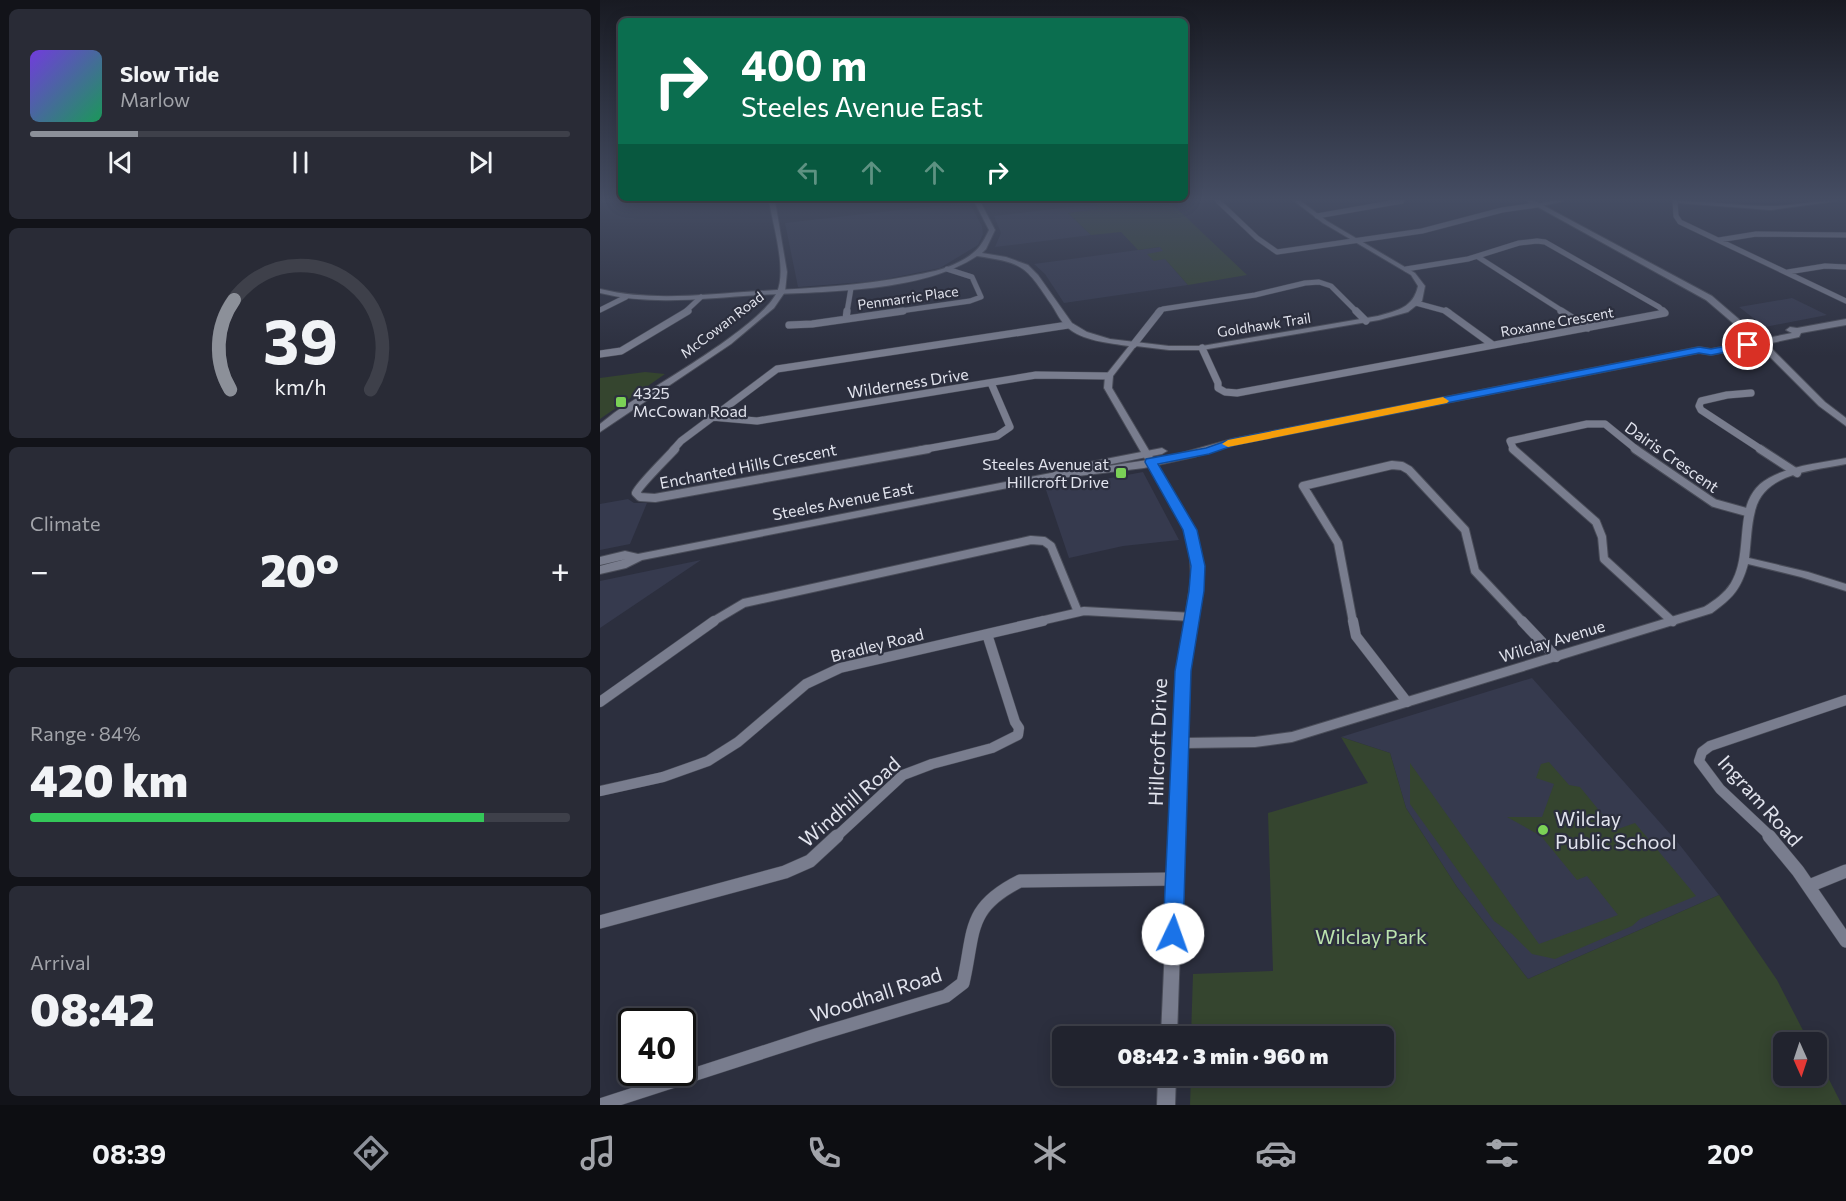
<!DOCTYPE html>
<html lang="en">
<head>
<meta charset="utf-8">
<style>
  :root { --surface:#21232e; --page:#292b36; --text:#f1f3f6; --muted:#a2a4aa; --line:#3e404a; --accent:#8c9099 }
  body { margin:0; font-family:Commissioner,sans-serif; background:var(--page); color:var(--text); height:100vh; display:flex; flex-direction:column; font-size:22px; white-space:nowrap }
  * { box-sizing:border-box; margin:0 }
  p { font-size:20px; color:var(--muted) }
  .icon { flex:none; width:33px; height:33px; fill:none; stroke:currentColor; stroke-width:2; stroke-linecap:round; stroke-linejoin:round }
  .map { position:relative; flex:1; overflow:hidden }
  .drawer { display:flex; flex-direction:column; gap:9px; padding:9px; background:#121319; width:600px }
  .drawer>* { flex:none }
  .hud { position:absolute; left:18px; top:18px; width:570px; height:183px; border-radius:9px; box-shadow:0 3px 15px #0003,0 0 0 2px var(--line); background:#0b6e4f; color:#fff; overflow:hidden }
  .needle { width:39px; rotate:177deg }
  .fabs { position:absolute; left:1173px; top:1032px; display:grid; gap:12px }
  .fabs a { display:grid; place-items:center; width:54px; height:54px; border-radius:9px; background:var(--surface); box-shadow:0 3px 15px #0003,0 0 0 2px var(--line); font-size:30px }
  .speed { position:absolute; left:18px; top:1008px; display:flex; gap:12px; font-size:30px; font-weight:700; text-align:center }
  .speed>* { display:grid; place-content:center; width:78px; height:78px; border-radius:50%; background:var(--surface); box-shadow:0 3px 15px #0003,0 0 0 2px var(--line); line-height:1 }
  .speed .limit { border:3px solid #111; border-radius:9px; background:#fff; color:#111 }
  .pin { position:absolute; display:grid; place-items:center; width:51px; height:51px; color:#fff; margin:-26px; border:3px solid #fff; border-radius:50%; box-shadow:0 2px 6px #0007 }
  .me { position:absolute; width:66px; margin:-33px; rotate:3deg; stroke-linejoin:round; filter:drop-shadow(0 0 4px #0008) }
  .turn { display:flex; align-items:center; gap:21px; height:126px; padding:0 24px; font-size:27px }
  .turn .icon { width:78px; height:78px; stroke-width:2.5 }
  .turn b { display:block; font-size:42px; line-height:51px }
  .lanes { display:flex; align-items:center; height:57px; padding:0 24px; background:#0003; justify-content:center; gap:30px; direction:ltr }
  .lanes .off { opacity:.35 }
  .big { font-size:45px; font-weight:800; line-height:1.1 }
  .drawer .card { flex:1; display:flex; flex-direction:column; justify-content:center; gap:9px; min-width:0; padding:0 21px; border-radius:9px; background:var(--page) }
  .drawer .dial { align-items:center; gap:0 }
  .dial svg { height:156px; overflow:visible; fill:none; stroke:var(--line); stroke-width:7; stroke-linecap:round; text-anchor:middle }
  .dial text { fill:var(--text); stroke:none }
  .song { display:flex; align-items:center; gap:18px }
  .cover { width:72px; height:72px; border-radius:9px; background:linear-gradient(135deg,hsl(260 70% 55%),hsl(150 70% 35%)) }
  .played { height:6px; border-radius:3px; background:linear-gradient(90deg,var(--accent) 20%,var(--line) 20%) }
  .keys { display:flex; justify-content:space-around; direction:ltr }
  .heat { display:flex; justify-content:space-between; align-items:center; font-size:33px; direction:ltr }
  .charge { height:9px; border-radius:4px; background:linear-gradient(90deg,#34c759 84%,var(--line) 0) }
  .trip { position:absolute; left:452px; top:1026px; width:342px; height:60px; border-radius:9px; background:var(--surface); box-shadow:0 3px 15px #0003,0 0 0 2px var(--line); font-weight:800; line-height:60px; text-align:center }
  .menu { display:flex; height:96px; justify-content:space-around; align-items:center; background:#0d0e12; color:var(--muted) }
  .menu .icon { width:42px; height:42px }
  .menu .on { color:var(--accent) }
  .menu b { font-size:27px; color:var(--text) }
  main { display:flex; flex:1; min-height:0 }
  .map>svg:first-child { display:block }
  .built { fill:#363a4e }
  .green { fill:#35452f }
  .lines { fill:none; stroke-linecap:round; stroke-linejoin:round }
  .minor-far4-casing { stroke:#494c58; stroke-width:6 }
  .minor-far3-casing { stroke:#494c58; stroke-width:8 }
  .minor-far2-casing { stroke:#494c58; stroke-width:10 }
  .minor-far1-casing { stroke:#494c58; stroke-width:11 }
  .minor-casing { stroke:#494c58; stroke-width:14 }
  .tertiary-casing { stroke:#494c58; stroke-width:2 }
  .secondary-casing { stroke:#494c58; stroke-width:2 }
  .minor-far4 { stroke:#797d8e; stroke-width:5 }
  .minor-far3 { stroke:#797d8e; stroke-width:7 }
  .minor-far2 { stroke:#797d8e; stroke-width:8 }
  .minor-far1 { stroke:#797d8e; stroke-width:10 }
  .minor { stroke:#797d8e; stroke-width:13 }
  .tertiary { fill:#797d8e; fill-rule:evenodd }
  .secondary { fill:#797d8e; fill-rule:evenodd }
  .route { fill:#1a73e8; stroke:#114b97; stroke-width:1.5 }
  .slow { fill:#f59e0b }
  .poi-dot { fill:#7bd156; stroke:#2c2f3e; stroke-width:2 }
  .labels { text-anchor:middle; stroke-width:4.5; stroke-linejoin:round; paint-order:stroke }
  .far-street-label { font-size:14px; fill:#e1e3ed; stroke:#2c2f3e }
  .street-label { font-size:16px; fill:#e1e3ed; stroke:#2c2f3e }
  .poi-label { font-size:16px; fill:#e1e3ed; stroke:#2c2f3e; text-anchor:start }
  .near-street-label { font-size:20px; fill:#e1e3ed; stroke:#2c2f3e }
  .near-poi-label { font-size:20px; fill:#e1e3ed; stroke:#2c2f3e; text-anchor:start }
  .near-park-label { font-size:20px; fill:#bce4ae; stroke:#2c2f3e }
</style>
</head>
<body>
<main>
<section class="drawer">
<div class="card">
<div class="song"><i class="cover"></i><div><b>Slow Tide</b><p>Marlow</p></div></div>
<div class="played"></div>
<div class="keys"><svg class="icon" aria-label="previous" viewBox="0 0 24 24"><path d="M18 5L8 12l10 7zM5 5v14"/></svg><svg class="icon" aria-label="pause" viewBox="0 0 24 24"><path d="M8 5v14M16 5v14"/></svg><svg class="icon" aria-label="next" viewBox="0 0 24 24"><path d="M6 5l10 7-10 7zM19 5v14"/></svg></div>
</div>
<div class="card dial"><svg viewBox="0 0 100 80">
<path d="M14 69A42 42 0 1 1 86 69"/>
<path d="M14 69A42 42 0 0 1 16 23" stroke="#8c9099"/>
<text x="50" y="56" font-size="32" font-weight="700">39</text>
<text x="50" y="72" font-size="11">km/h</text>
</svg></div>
<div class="card"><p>Climate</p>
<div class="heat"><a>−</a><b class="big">20°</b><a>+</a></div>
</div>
<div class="card"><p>Range · 84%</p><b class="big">420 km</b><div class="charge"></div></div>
<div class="card"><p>Arrival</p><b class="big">08:42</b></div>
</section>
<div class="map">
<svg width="1246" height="1105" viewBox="0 0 1246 1105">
  <rect width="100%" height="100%" fill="#2c2f3e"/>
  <!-- built -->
  <path class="built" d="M 369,202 L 382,226 L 383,234 L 378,245 L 340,268 L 277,281 L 198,287 L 185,223 Z
    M 495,204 L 500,209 L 468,213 L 491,235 L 395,247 L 401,233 L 394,216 Z
    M 560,247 L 572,258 L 566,260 L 588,285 L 464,303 L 445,274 L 434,264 Z
    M 1192,298 L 1227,315 L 1165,327 L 1139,307 Z
    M 543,472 L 579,540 L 523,546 L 469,558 L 446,490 Z
    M 28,499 L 34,503 L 47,503 L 30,544 L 0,550 L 0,504 Z
    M 101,560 L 0,628 L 0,581 Z
    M 932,678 L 1079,844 L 1119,895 L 928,979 L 857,887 L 806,808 L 790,753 L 741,737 Z"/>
  <!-- green -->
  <path class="green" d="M 493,201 L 569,201 L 647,275 L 588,285 L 565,259 L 554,261 L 547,254 L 563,251 L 560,247 L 538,250 L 521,232 L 491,235 L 468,213 L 499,209 Z
    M 45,372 L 65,374 L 0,419 L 0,378 Z
    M 741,737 L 790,753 L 806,808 L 857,887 L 928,979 L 1119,895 L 1177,980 L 1209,1042 L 1184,1042 L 1184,1076 L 1216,1076 L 1217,1056 L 1242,1105 L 590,1105 L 591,1076 L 783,1076 L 783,1036 L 591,1036 L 593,974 L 673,971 L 668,813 L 768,783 Z
    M 949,762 L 969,785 L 980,787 L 1015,830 L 1035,823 L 1096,896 L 1040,919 L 1032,926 L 955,959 L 932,954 L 912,934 L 894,921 L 810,804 L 810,763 L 939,944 L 1018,915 L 987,876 L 977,880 L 941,836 L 907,817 L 942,817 L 954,784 L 936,778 L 941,764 Z"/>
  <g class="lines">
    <defs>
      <path id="minor-far4" d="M 618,201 L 657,238 L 677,252 L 822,231 L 902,210 L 937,205
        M 1075,201 L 1076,216 L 1080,222 L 1246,301
        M 717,216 L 802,201
        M 1119,240 L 1156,234 L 1246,235
        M 878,257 L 964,312
        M 806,269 L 868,259 L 919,243 L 937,241 L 945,242 L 1059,307 L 1064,312
        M 1188,272 L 1225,266 L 1246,267
        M 816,303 L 849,312
        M 0,310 L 26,297
        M 85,312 L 101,297
        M 247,312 L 251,288
        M 293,312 L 370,301 L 381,297 L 372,277 L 347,269
        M 558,312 L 563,309 L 655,295 L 705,283 L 719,282 L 731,286 L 757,312"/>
      <path id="minor-far3" d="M 756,311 L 766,321
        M 846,311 L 893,345
        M 961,311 L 988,328
        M 246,319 L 247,311
        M 189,325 L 212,324 L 303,311
        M 534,344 L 560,311
        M 602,348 L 618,383 L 618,388 L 625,392 L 637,393 L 1065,313 L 1063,311
        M 0,354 L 21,351 L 88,311
        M 1151,393 L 1127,395 L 1101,401 L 1099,406 L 1101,410 L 1162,450
        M 111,417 L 157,421 L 436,375 L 509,376
        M 73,450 L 81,441 L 177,369 L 468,325
        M 320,450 L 397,436 L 410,427 L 391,383
        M 914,450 L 910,441 L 987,424 L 1005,424 L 1037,450"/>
      <path id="minor-far2" d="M 75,449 C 67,458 39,485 36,493 L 40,497 L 55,498 L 328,449
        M 913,449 L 996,522 L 1002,537 L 1004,559 L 1073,622
        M 1035,449 L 1114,503 L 1150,513
        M 1160,449 L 1197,473
        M 112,622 L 144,603 L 431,540 L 444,541 L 451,546 L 478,612
        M 436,622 L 484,611 L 592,617
        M 753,622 L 738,543 L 703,486 L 792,465 L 802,466 L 809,470 L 865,530 L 875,571 L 923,622"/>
      <path id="minor-far1" d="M 753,621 L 756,636 L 807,702
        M 922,621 L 956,657
        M 0,702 L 114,621
        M 0,791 L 63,777 L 108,761 L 138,742 L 206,684 L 240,668 L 443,621
        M 236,837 L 303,775 L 332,764 L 392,748 L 418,735 L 419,728 L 415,722 L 387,634
        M 1171,837 L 1120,789 L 1099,761 L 1102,752 L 1110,746 L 1246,700"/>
      <path id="minor" d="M 1169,836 L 1198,871 L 1246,941
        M 1209,886 L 1246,871
        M 0,922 L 185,872 L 210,861 L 237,836
        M 0,1105 L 216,1035 L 346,996 L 363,983 C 375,931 366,908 420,881 L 575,879"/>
      <path id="tertiary" d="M 374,201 L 380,201 L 395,230 L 386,249 L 382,253 L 406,257 L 428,265 L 438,275 L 472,323 L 487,332 L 510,339 L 569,346 L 602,346 L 778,316 C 798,310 813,308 818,286 L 811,275 L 723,223 L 694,201 L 701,201 L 727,221 L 815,273 L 825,286 L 822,301 L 808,312 L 779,320 L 602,350 L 569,350 L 536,346 L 513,376 L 512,388 L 589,518 L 597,539 L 601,558 L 601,578 L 591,654 L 587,738 L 655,737 L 692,732 L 1104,607 C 1115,600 1124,594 1131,583 C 1151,550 1130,499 1169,478 C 1192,465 1221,463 1246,458 L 1246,464 C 1214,471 1164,472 1155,511 C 1151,526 1151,542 1149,558 L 1208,572 L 1246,584 L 1246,591 L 1201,577 L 1148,564 C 1141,589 1133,598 1112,613 L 692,742 L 655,747 L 587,748 L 577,1036 L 561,1036 L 577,675 L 591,578 L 590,558 L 587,539 L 579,518 L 504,388 L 505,376 L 529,346 C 509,343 482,341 467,327 C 460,321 456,311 451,304 C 425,265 423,263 377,256 C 321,293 225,291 159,295 C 105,298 53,306 0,293 L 0,289 C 54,302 105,294 160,291 C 210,288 260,286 310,276 C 326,273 344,270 359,262 C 376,253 381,247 389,230 Z
        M 950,201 L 964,201 L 937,207 L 934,205 Z
        M 1076,201 C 1108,201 1139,206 1170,206 C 1192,206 1214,201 1236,201 L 1171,210 L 1079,203 Z
        M 558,1076 L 576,1076 L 575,1105 L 557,1105 Z"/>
      <path id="secondary" d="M 169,201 L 175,201 L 187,272 L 185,292 L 174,308 L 131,344 L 0,432 L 0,424 L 14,413 C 49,389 161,327 177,292 C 187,270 173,225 169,201 Z
        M 927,201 L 935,201 L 1112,296 L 1162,339 L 1192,333 L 1186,330 L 1190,327 L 1197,328 L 1246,319 L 1246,325 L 1201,333 L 1199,337 L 1167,344 L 1225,402 L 1246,418 L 1246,426 L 1219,406 L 1158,345 L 1111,355 L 1099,353 L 634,445 L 594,457 L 544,468 L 453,479 L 42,560 L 26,568 L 0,574 L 0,566 L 26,559 L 0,565 L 0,557 L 25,551 L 38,554 L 451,473 L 485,463 L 562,448 L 567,451 L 562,454 L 482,470 L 567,457 L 632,439 L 1099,347 L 1111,349 L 1154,341 L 1106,300 Z"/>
    </defs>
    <!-- minor-far4 casing -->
    <use href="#minor-far4" class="minor-far4-casing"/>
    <!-- minor-far3 casing -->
    <use href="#minor-far3" class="minor-far3-casing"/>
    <!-- minor-far2 casing -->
    <use href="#minor-far2" class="minor-far2-casing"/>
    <!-- minor-far1 casing -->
    <use href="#minor-far1" class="minor-far1-casing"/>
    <!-- minor casing -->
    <use href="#minor" class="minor-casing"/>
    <!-- tertiary casing -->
    <use href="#tertiary" class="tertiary-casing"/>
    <!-- secondary casing -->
    <use href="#secondary" class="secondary-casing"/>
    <!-- minor-far4 -->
    <use href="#minor-far4" class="minor-far4"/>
    <!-- minor-far3 -->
    <use href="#minor-far3" class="minor-far3"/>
    <!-- minor-far2 -->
    <use href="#minor-far2" class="minor-far2"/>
    <!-- minor-far1 -->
    <use href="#minor-far1" class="minor-far1"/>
    <!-- minor -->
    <use href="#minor" class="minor"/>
    <!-- tertiary -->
    <use href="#tertiary" class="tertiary"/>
    <!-- secondary -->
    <use href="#secondary" class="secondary"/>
  </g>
  <!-- sky -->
  <linearGradient id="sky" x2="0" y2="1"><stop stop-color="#181a22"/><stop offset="0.56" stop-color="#454d63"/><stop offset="1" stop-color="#454d63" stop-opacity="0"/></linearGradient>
  <rect width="1246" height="356" fill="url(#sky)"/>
  <!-- route -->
  <path class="route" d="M 1148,342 L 1153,345 L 1152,347 L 1111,355 L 1099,353 L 1038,365 L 635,445 L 609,454 L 558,464 L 597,530 L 605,566 L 604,591 L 591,671 L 583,934 L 580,941 L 573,943 L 566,941 L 563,934 L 575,671 L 589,591 L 591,566 L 583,530 L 545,462 L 546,459 L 606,448 L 632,439 L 1038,359 L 1099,347 L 1111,349 Z"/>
  <!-- slow -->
  <path class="slow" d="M 843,397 L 849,401 L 847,403 L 628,447 L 622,444 L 628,440 Z"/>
  <!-- markers -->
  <g class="poi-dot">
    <rect x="15" y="396" width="12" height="12" rx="3"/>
    <rect x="515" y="467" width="12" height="12" rx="3"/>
    <circle cx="943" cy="830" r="6"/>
  </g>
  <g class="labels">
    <!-- far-street labels -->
    <g class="far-street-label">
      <text transform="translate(308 298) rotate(-8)" y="5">Penmarric Place</text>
      <text transform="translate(957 322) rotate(-10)" y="5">Roxanne Crescent</text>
      <text transform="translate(122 325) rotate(-37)" y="5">McCowan Road</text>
      <text transform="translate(664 325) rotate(-9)" y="5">Goldhawk Trail</text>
    </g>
    <!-- street labels -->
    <g class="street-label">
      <text transform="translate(308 383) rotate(-9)" y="6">Wilderness Drive</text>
      <text transform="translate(1072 457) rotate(35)" y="6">Dairis Crescent</text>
      <text transform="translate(148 466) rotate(-11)" y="6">Enchanted Hills Crescent</text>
      <text transform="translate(243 501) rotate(-11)" y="6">Steeles Avenue East</text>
      <text transform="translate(952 641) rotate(-17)" y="6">Wilclay Avenue</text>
      <text transform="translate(277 645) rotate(-14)" y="6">Bradley Road</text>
    </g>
    <!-- poi labels -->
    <g class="poi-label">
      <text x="33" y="399">4325<tspan x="33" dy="18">McCowan Road</tspan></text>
      <text x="509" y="470" text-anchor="end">Steeles Avenue at<tspan x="509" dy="18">Hillcroft Drive</tspan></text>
    </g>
    <!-- near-street labels -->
    <g class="near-street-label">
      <text transform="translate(558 742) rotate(-88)" y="7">Hillcroft Drive</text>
      <text transform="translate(1160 801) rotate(48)" y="7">Ingram Road</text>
      <text transform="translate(250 802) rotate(-41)" y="7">Windhill Road</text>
      <text transform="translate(276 995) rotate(-18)" y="7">Woodhall Road</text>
    </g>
    <!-- near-poi labels -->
    <g class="near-poi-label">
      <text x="955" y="826">Wilclay<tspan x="955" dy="23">Public School</tspan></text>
    </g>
    <!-- near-park labels -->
    <g class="near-park-label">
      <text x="771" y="944">Wilclay Park</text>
    </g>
  </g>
</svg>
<div class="fabs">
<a><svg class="needle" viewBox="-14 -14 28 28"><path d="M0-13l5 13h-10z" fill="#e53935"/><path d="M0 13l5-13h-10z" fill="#a2a4aa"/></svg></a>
</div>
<div class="speed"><div class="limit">40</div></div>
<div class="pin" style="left:1148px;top:345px;background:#d93025"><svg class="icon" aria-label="arrive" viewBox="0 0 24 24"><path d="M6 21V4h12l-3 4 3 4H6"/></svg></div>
<svg class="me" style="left:573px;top:934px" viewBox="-20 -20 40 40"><circle r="19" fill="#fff"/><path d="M0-13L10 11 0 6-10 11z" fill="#1a73e8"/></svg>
<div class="trip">08:42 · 3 min · 960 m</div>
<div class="hud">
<div class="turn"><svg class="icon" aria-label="right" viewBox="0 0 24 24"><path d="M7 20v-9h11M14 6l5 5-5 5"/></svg><div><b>400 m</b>Steeles Avenue East</div></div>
<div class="lanes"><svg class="icon off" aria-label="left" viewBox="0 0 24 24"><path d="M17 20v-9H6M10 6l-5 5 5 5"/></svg><svg class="icon off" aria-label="ahead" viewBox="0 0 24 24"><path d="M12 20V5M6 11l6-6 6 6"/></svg><svg class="icon off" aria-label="ahead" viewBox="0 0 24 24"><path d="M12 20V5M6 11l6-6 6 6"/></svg><svg class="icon" aria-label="right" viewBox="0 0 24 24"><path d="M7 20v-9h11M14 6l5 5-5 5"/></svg></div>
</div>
</div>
</main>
<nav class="menu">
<b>08:39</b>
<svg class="icon on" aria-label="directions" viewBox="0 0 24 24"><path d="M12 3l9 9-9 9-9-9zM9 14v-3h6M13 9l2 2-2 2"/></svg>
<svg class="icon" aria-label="music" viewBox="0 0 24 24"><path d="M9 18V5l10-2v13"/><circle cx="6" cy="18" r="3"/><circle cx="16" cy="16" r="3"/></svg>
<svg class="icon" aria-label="phone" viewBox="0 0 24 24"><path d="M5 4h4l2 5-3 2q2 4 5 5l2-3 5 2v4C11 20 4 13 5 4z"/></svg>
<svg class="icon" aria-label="climate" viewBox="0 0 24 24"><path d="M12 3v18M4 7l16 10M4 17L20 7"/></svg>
<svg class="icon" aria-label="car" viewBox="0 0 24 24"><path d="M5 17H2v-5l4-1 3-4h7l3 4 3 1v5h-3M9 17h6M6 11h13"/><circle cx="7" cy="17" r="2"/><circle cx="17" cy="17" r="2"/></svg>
<svg class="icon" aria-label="filters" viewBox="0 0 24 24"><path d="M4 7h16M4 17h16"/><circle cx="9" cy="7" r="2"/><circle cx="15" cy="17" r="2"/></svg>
<b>20°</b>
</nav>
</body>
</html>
